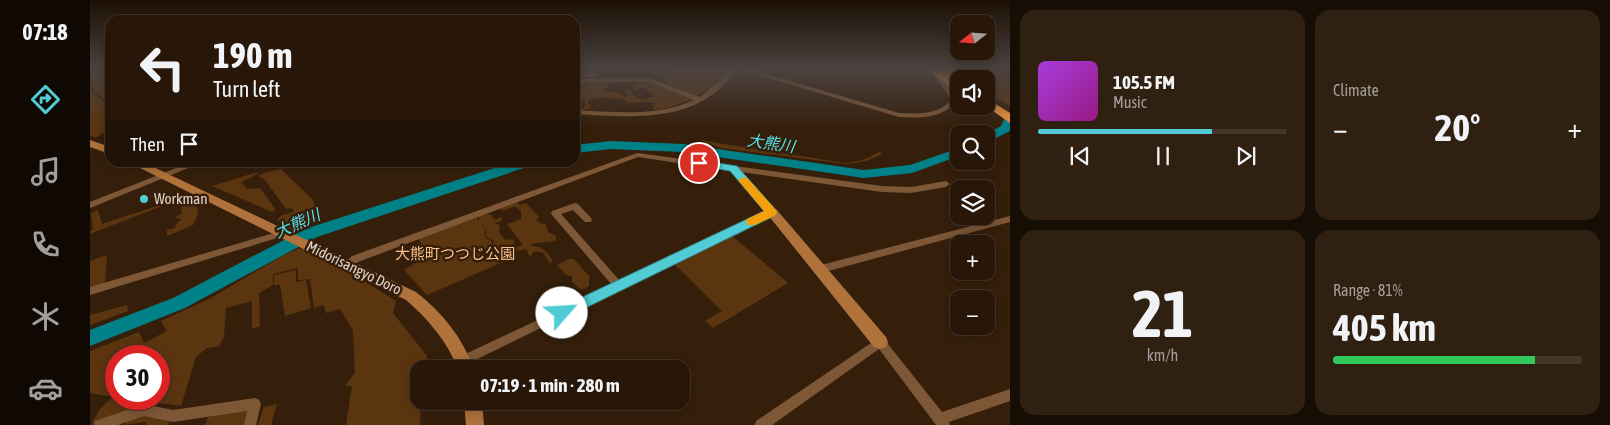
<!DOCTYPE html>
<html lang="en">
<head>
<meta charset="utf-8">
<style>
  :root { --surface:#281708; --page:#302012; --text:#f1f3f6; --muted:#a59f9c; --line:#443629; --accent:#51ccd4 }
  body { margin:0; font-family:"Asap Condensed","Noto Sans JP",sans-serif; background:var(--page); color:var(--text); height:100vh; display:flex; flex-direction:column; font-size:19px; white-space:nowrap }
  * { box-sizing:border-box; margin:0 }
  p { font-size:16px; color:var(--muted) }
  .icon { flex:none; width:28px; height:28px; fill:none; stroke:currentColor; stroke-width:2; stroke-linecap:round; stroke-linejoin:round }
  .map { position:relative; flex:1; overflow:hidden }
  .side { display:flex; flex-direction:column; gap:10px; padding:10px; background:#160d04; width:600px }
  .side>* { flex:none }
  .top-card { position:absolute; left:15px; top:15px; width:475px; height:152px; border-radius:15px; box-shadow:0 2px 12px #0003,0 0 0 1px var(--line); background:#281708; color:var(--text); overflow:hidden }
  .needle { width:32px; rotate:253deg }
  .tools { position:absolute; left:860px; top:15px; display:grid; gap:10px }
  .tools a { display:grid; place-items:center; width:45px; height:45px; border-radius:10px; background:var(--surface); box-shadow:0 2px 12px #0003,0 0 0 1px var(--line); font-size:25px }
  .speed { position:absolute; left:15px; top:345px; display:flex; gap:10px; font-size:25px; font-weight:700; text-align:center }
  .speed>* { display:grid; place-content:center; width:65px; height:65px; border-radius:50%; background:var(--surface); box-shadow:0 2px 12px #0003,0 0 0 1px var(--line); line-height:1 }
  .speed .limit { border:8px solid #d22; background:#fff; color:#111 }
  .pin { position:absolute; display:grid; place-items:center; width:42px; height:42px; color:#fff; margin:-21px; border:2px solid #fff; border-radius:50%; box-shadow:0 1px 5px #0007 }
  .me { position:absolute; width:55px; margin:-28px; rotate:64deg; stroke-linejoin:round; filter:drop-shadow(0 0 4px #0008) }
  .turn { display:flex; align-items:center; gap:18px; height:105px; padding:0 25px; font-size:22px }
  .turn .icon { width:65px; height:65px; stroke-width:2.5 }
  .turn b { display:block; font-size:35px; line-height:42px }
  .then { display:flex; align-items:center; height:48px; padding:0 25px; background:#0003; gap:10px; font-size:19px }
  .big { font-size:38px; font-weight:700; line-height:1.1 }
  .side .card { flex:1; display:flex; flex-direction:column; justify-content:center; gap:8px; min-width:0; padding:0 18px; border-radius:15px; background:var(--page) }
  .side .dial { align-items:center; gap:0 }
  .dial b { font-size:65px; line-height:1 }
  .song { display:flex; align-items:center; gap:15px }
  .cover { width:60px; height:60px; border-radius:8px; background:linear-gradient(135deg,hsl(280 70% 55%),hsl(310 70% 35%)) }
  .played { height:5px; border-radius:2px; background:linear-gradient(90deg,var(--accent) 70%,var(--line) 70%) }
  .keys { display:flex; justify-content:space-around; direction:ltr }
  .heat { display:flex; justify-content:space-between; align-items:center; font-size:28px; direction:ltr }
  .charge { height:8px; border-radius:4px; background:linear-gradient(90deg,#34c759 81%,var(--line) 0) }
  .side .tiles { flex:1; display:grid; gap:10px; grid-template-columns:repeat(2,1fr) }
  .trip { position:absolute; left:320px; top:360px; width:280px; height:50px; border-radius:15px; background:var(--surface); box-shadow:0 2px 12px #0003,0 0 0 1px var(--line); font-weight:700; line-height:50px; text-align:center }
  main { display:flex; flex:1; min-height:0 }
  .menu { display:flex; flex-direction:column; width:90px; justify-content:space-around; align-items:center; background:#100903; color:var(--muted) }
  .menu .icon { width:35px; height:35px }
  .menu .on { color:var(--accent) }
  .menu b { font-size:22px; color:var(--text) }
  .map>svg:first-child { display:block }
  .green { fill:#5b3510; fill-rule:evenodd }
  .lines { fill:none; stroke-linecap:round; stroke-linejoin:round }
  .stream { stroke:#008188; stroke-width:2 }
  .river { fill:#008188; fill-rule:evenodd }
  .street { fill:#7d5736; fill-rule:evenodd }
  .secondary { fill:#af723b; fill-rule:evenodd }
  .highway { fill:#f89a3c; fill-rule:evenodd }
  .highway-bridge { stroke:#f89a3c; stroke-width:12 }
  .route { fill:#51ccd4; stroke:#35858a }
  .slow { fill:#f59e0b }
  .poi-dot { fill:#51ccd4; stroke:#351f0b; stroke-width:2 }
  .labels { text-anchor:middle; stroke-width:5; stroke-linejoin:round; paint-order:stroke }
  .poi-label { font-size:15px; fill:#e1d2c6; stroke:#351f0b; text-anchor:start }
  .park-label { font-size:15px; fill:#ffc08c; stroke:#351f0b }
  .street-label { font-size:15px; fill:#e1d2c6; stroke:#351f0b }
  .water-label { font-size:16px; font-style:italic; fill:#52e5ef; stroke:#351f0b }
</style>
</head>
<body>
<main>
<nav class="menu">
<b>07:18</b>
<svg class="icon on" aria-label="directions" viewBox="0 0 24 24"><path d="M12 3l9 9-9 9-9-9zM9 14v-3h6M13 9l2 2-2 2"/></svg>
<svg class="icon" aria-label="music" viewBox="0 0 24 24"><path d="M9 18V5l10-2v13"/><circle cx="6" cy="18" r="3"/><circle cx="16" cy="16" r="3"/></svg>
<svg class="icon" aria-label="phone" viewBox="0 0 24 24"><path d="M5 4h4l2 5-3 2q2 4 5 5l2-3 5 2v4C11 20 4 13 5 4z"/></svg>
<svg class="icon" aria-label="climate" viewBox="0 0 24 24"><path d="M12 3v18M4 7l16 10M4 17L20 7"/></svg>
<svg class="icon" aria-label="car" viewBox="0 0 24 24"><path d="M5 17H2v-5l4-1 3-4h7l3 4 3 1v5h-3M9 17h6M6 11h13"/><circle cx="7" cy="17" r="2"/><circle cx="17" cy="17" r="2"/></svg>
</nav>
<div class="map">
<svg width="920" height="425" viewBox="0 0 920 425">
  <rect width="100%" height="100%" fill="#351f0b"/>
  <!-- green -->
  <path class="green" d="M 0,69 L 20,69 L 20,104 L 4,92 Z
    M 576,69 L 639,69 L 640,71 L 608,96 L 575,83 Z
    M 886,69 L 915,71 L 920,79 L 920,106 L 896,93 L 896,79 L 887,79 L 889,73 Z
    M 496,81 L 521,82 L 514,91 L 526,92 L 535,97 L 539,95 L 535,92 L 540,89 L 543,91 L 540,93 L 552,100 L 565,96 L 553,87 L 545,90 L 542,88 L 550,82 L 560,83 L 604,99 L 577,108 L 564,110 L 562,104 L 570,104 L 559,102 L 537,103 L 536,100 L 514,97 L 500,99 L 501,101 L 498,101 L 498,104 L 502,105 L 499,109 L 485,110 L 485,108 L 494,108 L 496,101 L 485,100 C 485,90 486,85 496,81 Z
    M 0,84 L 2,92 L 20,106 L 20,129 L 5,138 L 0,135 Z
    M 609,140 L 755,163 L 773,160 L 789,152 L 793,154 L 776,161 L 756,164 L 631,148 Z
    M 191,169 L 223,200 L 226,207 L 202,215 L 203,218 L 200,219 L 202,224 L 205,224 L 205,228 L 199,230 L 191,225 L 193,223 L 187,220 L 192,215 L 204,212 L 202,208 L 196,209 L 175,180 L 168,176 L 176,172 Z
    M 164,173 L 170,173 L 151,182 L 157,189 L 170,188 L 186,210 L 182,212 L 122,186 Z
    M 87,197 L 90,199 L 0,234 L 0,231 L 3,230 L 1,213 L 8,210 L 12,224 L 73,204 Z
    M 427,202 L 430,205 L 436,203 L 449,217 L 446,220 L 452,224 L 456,224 L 458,232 L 466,236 L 466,240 C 457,244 447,241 439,245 C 452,247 457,250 463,262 L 460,263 L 453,253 L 446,251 L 441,254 L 442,256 L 440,257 L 436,249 L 427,251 L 424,248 L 433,245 L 417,224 L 431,219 L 431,211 L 425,206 L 413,211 L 410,209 Z
    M 97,203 L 107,207 L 108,214 L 103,225 L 77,236 L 77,230 L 85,228 L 86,224 L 92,219 L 84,218 L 91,214 L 92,206 Z
    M 395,214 L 401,215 L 405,220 L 411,217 L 412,221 L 405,223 L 410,226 L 409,232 L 415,240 L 423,239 L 425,246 L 421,247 L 426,252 L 426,257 L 418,257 L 415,250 L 407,251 L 403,244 L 404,241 L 398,238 L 395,234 L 397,230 L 389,221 L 396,230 L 394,233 L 397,239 L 402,241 L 402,245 L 406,252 L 414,252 L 416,258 L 420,259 L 337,295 L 314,270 L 337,256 L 328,238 L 386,217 L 389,221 L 389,216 Z
    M 641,235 L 698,283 L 623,328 L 615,321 L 632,311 L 584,264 Z
    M 210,248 L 250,266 L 306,301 L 303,313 L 337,356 L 338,369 L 329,369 L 329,401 L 331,401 L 330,425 L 256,425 L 262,386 L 255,386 L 265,373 L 263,330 L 250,309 L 236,313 L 234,305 L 224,308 L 220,279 L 208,280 L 208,268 L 183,274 L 183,285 L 169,293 L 170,326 L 162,329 L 162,301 L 136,308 L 134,337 L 129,346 L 117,348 L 106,357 L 91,406 L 68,403 L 1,425 L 10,409 L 22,397 L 0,393 L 0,351 L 49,332 L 54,343 L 77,331 L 71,321 L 119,299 L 192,256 ZM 26,356 L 69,356 L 69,399 L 26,399 Z
    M 17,255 L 15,283 L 0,287 L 0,261 Z
    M 479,259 L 484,259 L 499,276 L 499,286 L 491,290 L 482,282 L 482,276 L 476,275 L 467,265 Z
    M 206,270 L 206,282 L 216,280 L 221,308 L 195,316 L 190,285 L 184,285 L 184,275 Z
    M 37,305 L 38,311 L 0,325 L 0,315 Z
    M 187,404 L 181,425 L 168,425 L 174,407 Z
    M 155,409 L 158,412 L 155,425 L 115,425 L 118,417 Z
    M 59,412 L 79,421 L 78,425 L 56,425 L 56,422 L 34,425 L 36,419 Z"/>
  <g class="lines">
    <!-- stream -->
    <path class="stream" d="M 916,128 L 920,130"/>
    <!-- river -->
    <path class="river" d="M 920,114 L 920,131 L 896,143 L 896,134 L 911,126 L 916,115 Z
      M 521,141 L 593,144 L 774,170 L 820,165 L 869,148 L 869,156 L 822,173 L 774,178 L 593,152 L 521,149 L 485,153 L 485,145 Z
      M 423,162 L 444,162 L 443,165 L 227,237 L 95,308 L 0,346 L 0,330 L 83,298 L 215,229 Z"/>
    <!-- street -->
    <path class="street" d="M 642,69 L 649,69 C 639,80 627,93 614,100 C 575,122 528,116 485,114 L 485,110 C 525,112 567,117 604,100 L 559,82 L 495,82 L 485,85 L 485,81 L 493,79 L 560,78 L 610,97 Z
      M 649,69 L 659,69 L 809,113 C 826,114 848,115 860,101 C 856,85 845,85 843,69 L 849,69 C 851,84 863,85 866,101 C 853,119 829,118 809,117 Z
      M 485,72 L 503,73 L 506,75 L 503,77 L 485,76 Z
      M 547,153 L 792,186 L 821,187 L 856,181 L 860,184 L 856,187 L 821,193 L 792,192 L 651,172 L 685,210 L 686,212 L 685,214 L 373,366 L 369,365 L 367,361 L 369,357 L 522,285 L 462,215 L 461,213 L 462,211 L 485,203 L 488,204 L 501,218 L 502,220 L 501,222 L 495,222 L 483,210 L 471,214 L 530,281 L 676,211 L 641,171 L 548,157 L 268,262 L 261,267 L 255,267 L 253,264 L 262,256 Z
      M 101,162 L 113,162 L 0,208 L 0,202 Z
      M 920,216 L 920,222 L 731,273 L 728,272 L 726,269 L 728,266 L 731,265 Z
      M 194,230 L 199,233 L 197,235 L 0,295 L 0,287 Z
      M 790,337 L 794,339 L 852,412 L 920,389 L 920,401 L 859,422 L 860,425 L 846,425 L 789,349 L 682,425 L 665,425 L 666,421 Z
      M 165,398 L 169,400 L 171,404 L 166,425 L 154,425 L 157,411 L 83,422 L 54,416 L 28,425 L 4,425 L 5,421 L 54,404 L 83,410 Z"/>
    <!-- secondary -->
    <path class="secondary" d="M 0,140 L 20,147 L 20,154 L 0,147 Z
      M 38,162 L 53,162 L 326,292 C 353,313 372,337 384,369 L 368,369 C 357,341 338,319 316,300 Z
      M 682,208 L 686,209 L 796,337 L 798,342 L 796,347 L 790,349 L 784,347 L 678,215 L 676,212 Z
      M 374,401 L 392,401 L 394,425 L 376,425 Z"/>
    <!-- highway -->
    <path class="highway" d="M 854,69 L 866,69 L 876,79 L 869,79 L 867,81 Z
      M 896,98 L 920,113 L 920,123 L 896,106 Z"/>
    <!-- highway-bridge -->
    <path class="highway-bridge" d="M 846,69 L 869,86"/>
  </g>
  <!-- sky -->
  <linearGradient id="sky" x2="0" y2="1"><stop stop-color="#1d1106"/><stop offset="0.53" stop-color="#4b423f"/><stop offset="1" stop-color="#4b423f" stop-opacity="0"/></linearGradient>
  <rect width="920" height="129" fill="url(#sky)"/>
  <!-- route -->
  <path class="route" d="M 609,160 L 647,166 L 686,210 L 687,212 L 686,215 L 477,317 L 472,319 L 467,317 L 465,313 L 467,309 L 674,211 L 640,171 L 605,165 L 605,161 Z"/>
  <!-- slow -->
  <path class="slow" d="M 654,177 L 657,178 L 686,210 L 687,212 L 686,215 L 665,225 L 657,225 L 656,222 L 657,219 L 674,211 L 648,180 Z"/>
  <!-- markers -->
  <circle class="poi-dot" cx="54" cy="199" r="5"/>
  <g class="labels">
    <!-- poi labels -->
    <g class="poi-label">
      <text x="64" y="204">Workman</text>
    </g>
    <!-- park labels -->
    <g class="park-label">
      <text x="365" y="259">大熊町つつじ公園</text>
    </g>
    <!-- street labels -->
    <g class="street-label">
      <text transform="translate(264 268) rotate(26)" y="5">Midorisangyo Doro</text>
    </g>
    <!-- water labels -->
    <g class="water-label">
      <text transform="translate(681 143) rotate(8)" y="6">大熊川</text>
      <text transform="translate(207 223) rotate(-24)" y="6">大熊川</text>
    </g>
  </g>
</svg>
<div class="tools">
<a><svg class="needle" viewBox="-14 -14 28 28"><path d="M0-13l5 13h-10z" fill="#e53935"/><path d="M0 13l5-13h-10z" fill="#a59f9c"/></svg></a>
<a><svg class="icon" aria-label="sound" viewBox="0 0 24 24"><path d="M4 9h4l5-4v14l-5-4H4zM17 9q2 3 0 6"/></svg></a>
<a><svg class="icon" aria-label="search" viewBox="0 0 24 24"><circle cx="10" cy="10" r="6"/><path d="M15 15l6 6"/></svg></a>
<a><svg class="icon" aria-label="layers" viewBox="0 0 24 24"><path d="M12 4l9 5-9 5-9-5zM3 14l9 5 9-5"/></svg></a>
<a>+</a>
<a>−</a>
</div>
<div class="speed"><div class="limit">30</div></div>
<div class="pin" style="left:609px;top:163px;background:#d93025"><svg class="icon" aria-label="arrive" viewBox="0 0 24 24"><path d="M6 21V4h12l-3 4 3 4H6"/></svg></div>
<svg class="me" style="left:472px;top:313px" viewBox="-20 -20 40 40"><circle r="19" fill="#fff"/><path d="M0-13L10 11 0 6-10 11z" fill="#51ccd4"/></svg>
<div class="trip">07:19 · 1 min · 280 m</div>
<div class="top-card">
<div class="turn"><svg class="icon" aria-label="left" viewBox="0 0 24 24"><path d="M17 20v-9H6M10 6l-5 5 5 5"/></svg><div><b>190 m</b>Turn left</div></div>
<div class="then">Then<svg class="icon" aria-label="arrive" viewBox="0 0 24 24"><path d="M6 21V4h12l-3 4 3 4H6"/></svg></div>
</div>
</div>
<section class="side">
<div class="tiles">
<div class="card">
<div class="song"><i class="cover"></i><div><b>105.5 FM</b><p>Music</p></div></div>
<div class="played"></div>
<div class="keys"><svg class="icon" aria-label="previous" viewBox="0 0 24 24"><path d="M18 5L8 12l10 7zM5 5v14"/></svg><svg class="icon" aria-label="pause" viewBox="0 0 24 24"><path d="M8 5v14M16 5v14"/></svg><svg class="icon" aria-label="next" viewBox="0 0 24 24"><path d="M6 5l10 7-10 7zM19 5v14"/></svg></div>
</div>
<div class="card"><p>Climate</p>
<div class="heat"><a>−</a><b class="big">20°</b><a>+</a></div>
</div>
<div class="card dial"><b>21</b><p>km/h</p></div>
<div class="card"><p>Range · 81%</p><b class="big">405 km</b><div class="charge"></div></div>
</div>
</section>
</main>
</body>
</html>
